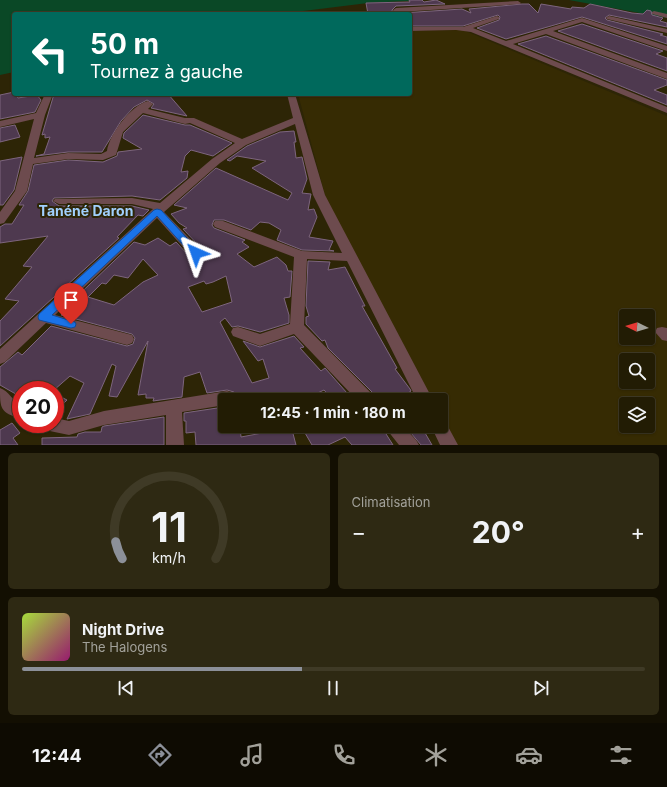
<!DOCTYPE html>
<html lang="fr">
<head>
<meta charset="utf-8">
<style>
  :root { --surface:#221c04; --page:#2e2913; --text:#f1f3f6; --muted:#a2a19a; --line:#3f3a26; --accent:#8c9099 }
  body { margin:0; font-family:Inter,sans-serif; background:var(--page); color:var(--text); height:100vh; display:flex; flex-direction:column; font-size:15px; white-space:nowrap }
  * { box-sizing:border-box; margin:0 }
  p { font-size:13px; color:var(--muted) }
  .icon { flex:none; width:22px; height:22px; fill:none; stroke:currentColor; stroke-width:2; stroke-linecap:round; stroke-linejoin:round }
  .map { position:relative; height:445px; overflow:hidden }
  .side { display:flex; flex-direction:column; gap:8px; padding:8px; background:#130f02; flex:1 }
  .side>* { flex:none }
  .guide { position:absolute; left:12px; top:12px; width:400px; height:84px; border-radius:4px; box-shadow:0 1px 3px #0004,0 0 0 1px var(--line); background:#00695c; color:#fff; overflow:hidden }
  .needle { width:26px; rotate:275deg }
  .buttons { position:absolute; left:619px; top:309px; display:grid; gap:8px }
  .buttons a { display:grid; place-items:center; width:36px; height:36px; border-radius:4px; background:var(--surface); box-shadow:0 1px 3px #0004,0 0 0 1px var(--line); font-size:20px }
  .speed { position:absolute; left:12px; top:381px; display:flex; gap:8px; font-size:20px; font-weight:700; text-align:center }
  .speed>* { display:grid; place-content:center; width:52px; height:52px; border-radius:50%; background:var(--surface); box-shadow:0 1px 3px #0004,0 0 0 1px var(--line); line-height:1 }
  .speed .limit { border:6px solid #d22; background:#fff; color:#111 }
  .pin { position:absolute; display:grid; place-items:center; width:34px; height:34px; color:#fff; margin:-41px -17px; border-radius:50% 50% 50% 0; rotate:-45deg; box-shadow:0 0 4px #0007 }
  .pin .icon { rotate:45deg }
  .me { position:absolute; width:44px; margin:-22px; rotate:317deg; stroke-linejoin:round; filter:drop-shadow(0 0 3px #0008) }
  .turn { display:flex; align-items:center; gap:14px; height:84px; padding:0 12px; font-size:18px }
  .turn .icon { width:52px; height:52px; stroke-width:2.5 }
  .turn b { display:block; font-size:28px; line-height:34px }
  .big { font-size:30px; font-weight:700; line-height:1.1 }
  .side .widget { flex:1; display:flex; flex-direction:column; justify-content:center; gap:6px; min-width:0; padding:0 14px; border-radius:6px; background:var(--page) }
  .side .dial { align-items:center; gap:0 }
  .dial svg { height:104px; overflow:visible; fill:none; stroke:var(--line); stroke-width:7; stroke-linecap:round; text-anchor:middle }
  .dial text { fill:var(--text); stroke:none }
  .song { display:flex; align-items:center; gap:12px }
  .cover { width:48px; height:48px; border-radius:6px; background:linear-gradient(135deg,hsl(80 70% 55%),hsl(320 70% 35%)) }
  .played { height:4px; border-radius:2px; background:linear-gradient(90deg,var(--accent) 45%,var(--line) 45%) }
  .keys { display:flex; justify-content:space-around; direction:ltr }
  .heat { display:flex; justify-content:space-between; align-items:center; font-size:22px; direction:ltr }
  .side .tiles { flex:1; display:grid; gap:8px; grid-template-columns:1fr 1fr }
  .widget:last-child { grid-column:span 2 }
  .trip { position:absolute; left:218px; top:393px; width:230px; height:40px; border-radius:4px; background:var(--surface); box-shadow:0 1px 3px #0004,0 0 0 1px var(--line); font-weight:700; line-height:40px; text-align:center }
  .tab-bar { display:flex; height:64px; justify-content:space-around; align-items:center; background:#0e0b02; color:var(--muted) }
  .tab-bar .icon { width:28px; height:28px }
  .tab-bar .current { color:var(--accent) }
  .tab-bar b { font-size:18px; color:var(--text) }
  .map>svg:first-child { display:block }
  .built { fill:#362b03; fill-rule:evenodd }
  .green { fill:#0a4826 }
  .building { fill:#4e394f; stroke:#7d657e; fill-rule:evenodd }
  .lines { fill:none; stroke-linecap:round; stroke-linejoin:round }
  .minor { fill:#6d4b4e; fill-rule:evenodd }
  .route { fill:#1a73e8; stroke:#114b97 }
  .labels { text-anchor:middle; stroke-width:4; stroke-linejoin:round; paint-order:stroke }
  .district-label { font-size:14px; font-weight:bold; fill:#a1d0fd; stroke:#2d2506 }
</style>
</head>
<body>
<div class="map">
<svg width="667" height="445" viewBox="0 0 667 445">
  <rect width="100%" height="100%" fill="#2d2506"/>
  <!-- built -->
  <path class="built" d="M 463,30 L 667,116 L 667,445 L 456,445 L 441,416 L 441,400 L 432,400 L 329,210 L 298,94 L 410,94 L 410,31 ZM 626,316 L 648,316 L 648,338 L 626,338 ZM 626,360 L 648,360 L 648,382 L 626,382 ZM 626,404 L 648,404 L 648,426 L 626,426 Z"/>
  <!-- green -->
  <path class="green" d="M 0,0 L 424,0 L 368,3 L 279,14 L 14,14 L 14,72 L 0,75 Z
    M 569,0 L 667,0 L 667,18 Z"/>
  <!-- building -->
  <path class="building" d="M 409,0 L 422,0 L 424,2 L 436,0 L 445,4 L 396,6 L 392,10 L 393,14 L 368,14 L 366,3 L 410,2 Z
    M 522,4 L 529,4 L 538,13 L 541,4 L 571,9 L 572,7 L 584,8 L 590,4 L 632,13 L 643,14 L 647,10 L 651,11 L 652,15 L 663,18 L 660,21 L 667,23 L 667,27 L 609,15 L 605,18 L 607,20 L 663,34 L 660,35 L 667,37 L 667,44 L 582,17 L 506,39 L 477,28 L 499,20 L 500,17 L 498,15 L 463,26 L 410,26 L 410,14 L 402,13 L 462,9 L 471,13 L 469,9 Z
    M 582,24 L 663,51 L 656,54 L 667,58 L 667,71 L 558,31 Z
    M 546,36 L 667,80 L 667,85 L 654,90 L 667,95 L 667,105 L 518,44 Z
    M 14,92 L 18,98 L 37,95 L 41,100 L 35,112 L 0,119 L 0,95 Z
    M 54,94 L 168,94 L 187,116 L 151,108 L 154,104 L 147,100 L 134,107 L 121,121 L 102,152 L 68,152 L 36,156 L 44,154 L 50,137 L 45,138 L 45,134 L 42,135 Z
    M 143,115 L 185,125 L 190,125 L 232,143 L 213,156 L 191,150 L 185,156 L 181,172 L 188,171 L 187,178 L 160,200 L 132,196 L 54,198 L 52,201 L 59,206 L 132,206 L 149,210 L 143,216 L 138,215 L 117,237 L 119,238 L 0,346 L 0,321 L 19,301 L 5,299 L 32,267 L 23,266 L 48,236 L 0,243 L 0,227 L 5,224 L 12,224 L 24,205 L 19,205 L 28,191 L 34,165 L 68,160 L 103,162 L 117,156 L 118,152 L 142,149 L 123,138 L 124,133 Z
    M 15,125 L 20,137 L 0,142 L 0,128 Z
    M 294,131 L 296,142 L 294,142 L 296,158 L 302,157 L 307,179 L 302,193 L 311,194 L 308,210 L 314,209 L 317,217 L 309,237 L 333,241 L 329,250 L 334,251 L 302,250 L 277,240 L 281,230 L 269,223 L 260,222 L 251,230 L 224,220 L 214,220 L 212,225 L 214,228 L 245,240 L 242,242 L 249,247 L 237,254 L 254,267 L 277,257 L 286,265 L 288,271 L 292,271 L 290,297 L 284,298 L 289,315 L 289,323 L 260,332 L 238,326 L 232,327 L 225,318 L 220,322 L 252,383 L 269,378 L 263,359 L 258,361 L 243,341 L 260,347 L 294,336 L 304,347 L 300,348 L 321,371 L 325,368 L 347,393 L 343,395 L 347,400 L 333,400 L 324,390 L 303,400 L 236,400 L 234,392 L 227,390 L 207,393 L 200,372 L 184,377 L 182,397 L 153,401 L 154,398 L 146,398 L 146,394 L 138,395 L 148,341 L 117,397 L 109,396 L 116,366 L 112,364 L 90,414 L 67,419 L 84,383 L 70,376 L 54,390 L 21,390 L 21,397 L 0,385 L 0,367 L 18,352 L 22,355 L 51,326 L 127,346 L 133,344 L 135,338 L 132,334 L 61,315 L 72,305 L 69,304 L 134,242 L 145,245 L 158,238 L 170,246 L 176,242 L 190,257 L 202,257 L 203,253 L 202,249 L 183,229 L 187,228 L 179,223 L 171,214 L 187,208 L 174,205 L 216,168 L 288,200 L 292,193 L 252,168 L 266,161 L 237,156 L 230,161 L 227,160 L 247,146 L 280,132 ZM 143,259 L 158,275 L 143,282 L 114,305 L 88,297 L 102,283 L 106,284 L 114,275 L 128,278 ZM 226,276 L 232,302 L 202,312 L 188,287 L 204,281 L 206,284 L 213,282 Z
    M 22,157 L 14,190 L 3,205 L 0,205 L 0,161 Z
    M 308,261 L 330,262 L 328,270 L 345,267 L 365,306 L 362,306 L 397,368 L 395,369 L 410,389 L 411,391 L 408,393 L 413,400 L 376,400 L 374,394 L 328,348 L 325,340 L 322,341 L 306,324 L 306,317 L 309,316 L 306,306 Z
    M 55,394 L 67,400 L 55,412 Z
    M 224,407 L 225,426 L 240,426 L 241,437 L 273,431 L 272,426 L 291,426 L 296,445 L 196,445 L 195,432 L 186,433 L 186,421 L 184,421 L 184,413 Z
    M 164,417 L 164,445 L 42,445 L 42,438 L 77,437 L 78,434 L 85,432 L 101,432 L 102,427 L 104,426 Z
    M 12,423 L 20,433 L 13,438 L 18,445 L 0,445 L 0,430 Z
    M 301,426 L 366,426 L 371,432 L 381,426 L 393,445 L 352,445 L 345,437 L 328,445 L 312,445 Z
    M 405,426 L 421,426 L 432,445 L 421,445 Z"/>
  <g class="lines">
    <!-- minor -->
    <path class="minor" d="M 518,1 L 521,3 L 520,4 L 400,12 L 401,14 L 395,14 L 393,10 L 396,8 Z
      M 654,11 L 667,14 L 667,18 L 652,14 L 652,12 Z
      M 497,16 L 499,17 L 499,19 L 473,28 L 506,41 L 582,18 L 667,46 L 667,51 L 582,22 L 553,31 L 667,73 L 667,79 L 546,34 L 513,44 L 667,107 L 667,113 L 471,32 L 456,30 L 410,31 L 410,27 L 463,27 Z
      M 609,16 L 667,29 L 667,33 L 607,19 L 606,18 Z
      M 45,94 L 53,94 L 45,115 L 34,158 L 68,153 L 101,154 L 107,151 C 109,135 131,105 148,101 L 153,104 L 148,109 L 185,118 L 194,118 L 242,139 L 293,118 L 287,94 L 295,94 L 325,195 L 433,400 L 417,400 L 347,261 L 307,259 L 304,325 L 373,395 L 375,400 L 357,400 L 294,334 L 260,346 L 233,336 L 231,332 L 233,328 L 238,327 L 260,334 L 290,324 L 294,257 L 215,227 L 213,224 L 215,221 L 223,221 L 302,251 L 342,253 L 313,195 L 295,124 L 246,145 L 220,163 L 164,212 L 201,250 L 202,253 L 201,256 L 191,256 L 157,218 L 55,315 L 132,335 L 134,339 L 132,343 L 127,345 L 46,323 L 5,362 L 0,364 L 0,349 L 153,209 L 132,204 L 59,204 L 53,201 L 55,199 L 132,198 L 160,203 L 212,159 L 235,143 L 190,123 L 185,124 L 143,113 L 123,132 L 116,155 L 103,160 L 68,159 L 33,164 L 27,191 L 4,223 L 0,224 L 0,212 L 15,191 L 34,119 L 0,127 L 0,121 L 36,113 Z
      M 662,327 L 667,328 L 667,341 L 662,340 L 655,332 L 657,328 Z
      M 0,388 C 9,391 12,401 21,404 L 21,419 C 0,412 0,409 0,388 Z
      M 227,391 L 233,393 L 235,398 L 234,400 L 225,400 L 225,405 L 182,412 L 184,445 L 166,445 L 166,415 L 104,425 L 69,435 L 40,429 L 38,424 L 55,424 L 55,418 L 69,421 L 104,411 Z
      M 441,419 L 445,421 L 458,445 L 440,445 L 431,426 L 441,426 Z
      M 384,426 L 403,426 L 416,440 L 419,445 L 399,445 Z"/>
  </g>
  <!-- route -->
  <path class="route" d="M 157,209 L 161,210 L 199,251 L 200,253 L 199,255 L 192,255 L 157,216 L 52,315 L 75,322 L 76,324 L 75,327 L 71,328 L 39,320 L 38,317 L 39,314 L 154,210 Z"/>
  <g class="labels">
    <!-- district labels -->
    <g class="district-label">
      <text x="86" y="216">Tanéné Daron</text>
    </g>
  </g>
</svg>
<div class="buttons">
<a><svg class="needle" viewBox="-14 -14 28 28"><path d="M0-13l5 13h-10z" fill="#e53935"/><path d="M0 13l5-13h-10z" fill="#a2a19a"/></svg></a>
<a><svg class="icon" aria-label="search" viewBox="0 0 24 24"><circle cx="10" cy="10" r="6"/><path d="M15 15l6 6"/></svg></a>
<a><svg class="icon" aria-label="layers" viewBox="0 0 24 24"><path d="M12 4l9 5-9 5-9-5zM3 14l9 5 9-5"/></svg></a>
</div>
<div class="speed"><div class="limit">20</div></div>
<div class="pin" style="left:71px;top:324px;background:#d93025"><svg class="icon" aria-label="arrive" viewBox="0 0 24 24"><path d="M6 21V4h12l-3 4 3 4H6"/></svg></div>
<svg class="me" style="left:196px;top:253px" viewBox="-20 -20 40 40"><path d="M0-17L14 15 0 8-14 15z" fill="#1a73e8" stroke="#fff" stroke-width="4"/></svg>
<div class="trip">12:45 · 1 min · 180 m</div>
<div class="guide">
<div class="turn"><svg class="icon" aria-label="left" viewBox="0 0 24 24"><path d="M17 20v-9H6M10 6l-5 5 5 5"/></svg><div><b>50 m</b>Tournez à gauche</div></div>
</div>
</div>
<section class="side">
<div class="tiles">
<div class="widget dial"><svg viewBox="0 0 100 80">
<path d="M14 69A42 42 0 1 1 86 69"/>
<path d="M14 69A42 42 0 0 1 9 56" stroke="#8c9099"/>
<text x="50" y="56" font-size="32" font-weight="700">11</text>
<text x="50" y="72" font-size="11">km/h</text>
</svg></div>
<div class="widget"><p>Climatisation</p>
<div class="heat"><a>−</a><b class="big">20°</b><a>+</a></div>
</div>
<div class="widget">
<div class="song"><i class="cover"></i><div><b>Night Drive</b><p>The Halogens</p></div></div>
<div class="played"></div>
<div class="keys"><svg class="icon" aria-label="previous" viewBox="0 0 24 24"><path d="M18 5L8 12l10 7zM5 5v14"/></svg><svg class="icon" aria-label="pause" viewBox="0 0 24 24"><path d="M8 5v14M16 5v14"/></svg><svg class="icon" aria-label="next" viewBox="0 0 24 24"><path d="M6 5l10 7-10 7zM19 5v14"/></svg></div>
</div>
</div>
</section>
<nav class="tab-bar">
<b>12:44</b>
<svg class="icon current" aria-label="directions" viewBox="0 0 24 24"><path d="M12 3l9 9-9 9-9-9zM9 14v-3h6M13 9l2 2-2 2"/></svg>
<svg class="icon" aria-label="music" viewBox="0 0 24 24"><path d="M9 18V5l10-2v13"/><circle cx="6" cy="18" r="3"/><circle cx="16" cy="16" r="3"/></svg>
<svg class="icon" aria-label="phone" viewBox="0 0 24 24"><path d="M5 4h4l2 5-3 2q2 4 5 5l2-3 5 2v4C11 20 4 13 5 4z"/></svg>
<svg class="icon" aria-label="climate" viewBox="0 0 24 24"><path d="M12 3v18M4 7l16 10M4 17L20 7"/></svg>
<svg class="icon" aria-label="car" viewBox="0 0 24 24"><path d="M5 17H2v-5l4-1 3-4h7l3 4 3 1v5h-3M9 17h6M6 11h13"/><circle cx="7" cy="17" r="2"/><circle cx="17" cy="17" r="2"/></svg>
<svg class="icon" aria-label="filters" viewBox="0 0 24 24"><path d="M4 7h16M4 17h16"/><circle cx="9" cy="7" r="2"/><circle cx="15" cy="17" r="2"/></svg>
</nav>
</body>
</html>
